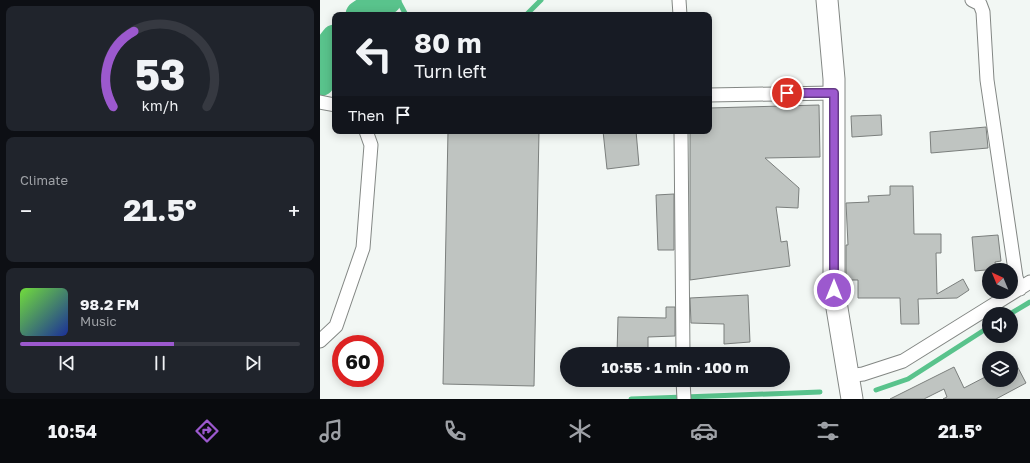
<!DOCTYPE html>
<html lang="en">
<head>
<meta charset="utf-8">
<style>
  :root { --surface:#171b24; --page:#20242c; --text:#f1f3f6; --muted:#9ea1a6; --line:#363941; --accent:#9c59ce }
  body { margin:0; font-family:"Golos Text",sans-serif; background:var(--page); color:var(--text); height:100vh; display:flex; flex-direction:column; font-size:15px; white-space:nowrap }
  * { box-sizing:border-box; margin:0 }
  p { font-size:13px; color:var(--muted) }
  .icon { flex:none; width:22px; height:22px; fill:none; stroke:currentColor; stroke-width:2; stroke-linecap:round; stroke-linejoin:round }
  .map { position:relative; flex:1; overflow:hidden }
  .panel { display:flex; flex-direction:column; gap:6px; padding:6px; background:#0d0f14; width:320px }
  .panel>* { flex:none }
  .top-card { position:absolute; left:12px; top:12px; width:380px; height:122px; border-radius:8px; box-shadow:0 2px 10px #0003; background:#171b24; color:var(--text); overflow:hidden }
  .needle { width:26px; rotate:316deg }
  .controls { position:absolute; left:662px; top:263px; display:grid; gap:8px }
  .controls a { display:grid; place-items:center; width:36px; height:36px; border-radius:50%; background:var(--surface); box-shadow:0 2px 10px #0003; font-size:20px }
  .speed { position:absolute; left:12px; top:335px; display:flex; gap:8px; font-size:20px; font-weight:700; text-align:center }
  .speed>* { display:grid; place-content:center; width:52px; height:52px; border-radius:50%; background:var(--surface); box-shadow:0 2px 10px #0003; line-height:1 }
  .speed .limit { border:6px solid #d22; background:#fff; color:#111 }
  .pin { position:absolute; display:grid; place-items:center; width:34px; height:34px; color:#fff; margin:-17px; border:2px solid #fff; border-radius:50%; box-shadow:0 1px 4px #0007 }
  .me { position:absolute; width:44px; margin:-22px; rotate:0deg; stroke-linejoin:round; filter:drop-shadow(0 0 3px #0008) }
  .turn { display:flex; align-items:center; gap:14px; height:84px; padding:0 16px; font-size:18px }
  .turn .icon { width:52px; height:52px; stroke-width:2.5 }
  .turn b { display:block; font-size:28px; line-height:34px }
  .then { display:flex; align-items:center; height:38px; padding:0 16px; background:#0003; gap:8px; font-size:15px }
  .big { font-size:30px; font-weight:700; line-height:1.1 }
  .panel .tile { flex:1; display:flex; flex-direction:column; justify-content:center; gap:6px; min-width:0; padding:0 14px; border-radius:8px; background:var(--page) }
  .panel .dial { align-items:center; gap:0 }
  .dial svg { height:104px; overflow:visible; fill:none; stroke:var(--line); stroke-width:7; stroke-linecap:round; text-anchor:middle }
  .dial text { fill:var(--text); stroke:none }
  .song { display:flex; align-items:center; gap:12px }
  .cover { width:48px; height:48px; border-radius:6px; background:linear-gradient(135deg,hsl(100 70% 55%),hsl(230 70% 35%)) }
  .played { height:4px; border-radius:2px; background:linear-gradient(90deg,var(--accent) 55%,var(--line) 55%) }
  .keys { display:flex; justify-content:space-around; direction:ltr }
  .heat { display:flex; justify-content:space-between; align-items:center; font-size:22px; direction:ltr }
  .trip { position:absolute; left:240px; top:347px; width:230px; height:40px; border-radius:20px; background:var(--surface); box-shadow:0 2px 10px #0003; font-weight:700; line-height:40px; text-align:center }
  .menu { display:flex; height:64px; justify-content:space-around; align-items:center; background:#090b0e; color:var(--muted) }
  .menu .icon { width:28px; height:28px }
  .menu .active { color:var(--accent) }
  .menu b { font-size:18px; color:var(--text) }
  main { display:flex; flex:1; min-height:0 }
  .map>svg:first-child { display:block }
  .lines { fill:none; stroke-linecap:round; stroke-linejoin:round }
  .stream { stroke:#59c38c; stroke-width:5 }
  .river { stroke:#59c38c; stroke-width:29 }
  .building { fill:#bfc4c1; stroke:#7b7f7d }
  .street-casing { stroke:#838784; stroke-width:15 }
  .primary-casing { stroke:#838784; stroke-width:23 }
  .street { stroke:#fff; stroke-width:13 }
  .primary { stroke:#fff; stroke-width:21 }
  .route-casing { stroke:#653a86; stroke-width:10 }
  .route { stroke:#9c59ce; stroke-width:7 }
</style>
</head>
<body>
<main>
<section class="panel">
<div class="tile dial"><svg viewBox="0 0 100 80">
<path d="M14 69A42 42 0 1 1 86 69"/>
<path d="M14 69A42 42 0 0 1 30 11" stroke="#9c59ce"/>
<text x="50" y="56" font-size="32" font-weight="700">53</text>
<text x="50" y="72" font-size="11">km/h</text>
</svg></div>
<div class="tile"><p>Climate</p>
<div class="heat"><a>−</a><b class="big">21.5°</b><a>+</a></div>
</div>
<div class="tile">
<div class="song"><i class="cover"></i><div><b>98.2 FM</b><p>Music</p></div></div>
<div class="played"></div>
<div class="keys"><svg class="icon" aria-label="previous" viewBox="0 0 24 24"><path d="M18 5L8 12l10 7zM5 5v14"/></svg><svg class="icon" aria-label="pause" viewBox="0 0 24 24"><path d="M8 5v14M16 5v14"/></svg><svg class="icon" aria-label="next" viewBox="0 0 24 24"><path d="M6 5l10 7-10 7zM19 5v14"/></svg></div>
</div>
</section>
<div class="map">
<svg width="710" height="399" viewBox="0 0 710 399">
  <rect width="100%" height="100%" fill="#f2f7f4"/>
  <g class="lines">
    <!-- stream -->
    <path class="stream" d="M 78,0 L 86,15
      M 206,15 L 221,0
      M 690,314 L 710,302
      M 556,390 L 588,379 L 669,327
      M 311,399 L 500,392"/>
    <!-- river -->
    <path class="river" d="M 40,15 L 56,4 L 67,0
      M 0,82 L 5,52 L 15,39"/>
  </g>
  <!-- building -->
  <path class="building" d="M 499,105 L 500,157 L 445,158 L 479,188 L 478,208 L 456,207 L 461,242 L 467,241 L 470,266 L 370,280 L 370,131 L 389,131 L 389,108 Z
    M 561,115 L 562,135 L 532,137 L 531,116 Z
    M 666,127 L 668,148 L 611,153 L 610,132 Z
    M 128,131 L 219,131 L 214,386 L 123,384 Z
    M 283,131 L 316,131 L 319,165 L 287,169 Z
    M 570,186 L 593,186 L 594,234 L 621,234 L 621,253 L 616,253 L 617,294 L 643,279 L 649,290 L 637,298 L 598,299 L 599,324 L 581,324 L 580,298 L 538,298 L 538,280 L 526,280 L 526,245 L 528,245 L 526,203 L 549,202 L 548,196 L 570,195 Z
    M 354,194 L 354,250 L 338,250 L 336,195 Z
    M 678,235 L 681,261 L 675,262 L 676,269 L 655,271 L 652,237 Z
    M 428,295 L 430,342 L 404,344 L 404,324 L 371,323 L 370,298 Z
    M 346,307 L 355,307 L 355,336 L 328,337 L 328,354 L 297,354 L 298,317 L 346,318 Z
    M 695,362 L 706,383 L 676,399 L 623,399 L 627,397 L 624,389 L 604,399 L 570,399 L 634,367 L 644,388 L 669,375 L 669,380 L 691,380 L 691,364 Z"/>
  <g class="lines">
    <defs>
      <path id="street" d="M 359,0 L 360,15
        M 652,0 L 660,4 L 663,12 L 667,80 L 696,277 L 700,289
        M 389,95 L 514,93
        M 0,102 L 15,105
        M 361,131 L 363,354
        M 0,341 L 16,326 L 43,248 L 51,145 L 46,131
        M 528,376 L 543,374 L 583,361 L 710,282
        M 363,380 L 364,399"/>
      <path id="primary" d="M 507,0 L 514,79 L 514,290 L 532,399"/>
    </defs>
    <!-- street casing -->
    <use href="#street" class="street-casing"/>
    <!-- primary casing -->
    <use href="#primary" class="primary-casing"/>
    <!-- street -->
    <use href="#street" class="street"/>
    <!-- primary -->
    <use href="#primary" class="primary"/>
  </g>
  <g class="lines">
    <defs>
      <path id="route" d="M 467,93 L 514,93 L 514,290"/>
    </defs>
    <!-- route casing -->
    <use href="#route" class="route-casing"/>
    <!-- route -->
    <use href="#route" class="route"/>
  </g>
</svg>
<div class="controls">
<a><svg class="needle" viewBox="-14 -14 28 28"><path d="M0-13l5 13h-10z" fill="#e53935"/><path d="M0 13l5-13h-10z" fill="#9ea1a6"/></svg></a>
<a><svg class="icon" aria-label="sound" viewBox="0 0 24 24"><path d="M4 9h4l5-4v14l-5-4H4zM17 9q2 3 0 6"/></svg></a>
<a><svg class="icon" aria-label="layers" viewBox="0 0 24 24"><path d="M12 4l9 5-9 5-9-5zM3 14l9 5 9-5"/></svg></a>
</div>
<div class="speed"><div class="limit">60</div></div>
<div class="pin" style="left:467px;top:93px;background:#d93025"><svg class="icon" aria-label="arrive" viewBox="0 0 24 24"><path d="M6 21V4h12l-3 4 3 4H6"/></svg></div>
<svg class="me" style="left:514px;top:290px" viewBox="-20 -20 40 40"><circle r="17" fill="#9c59ce" stroke="#fff" stroke-width="3"/><path d="M0-11L8 9 0 5-8 9z" fill="#fff"/></svg>
<div class="trip">10:55 · 1 min · 100 m</div>
<div class="top-card">
<div class="turn"><svg class="icon" aria-label="left" viewBox="0 0 24 24"><path d="M17 20v-9H6M10 6l-5 5 5 5"/></svg><div><b>80 m</b>Turn left</div></div>
<div class="then">Then<svg class="icon" aria-label="arrive" viewBox="0 0 24 24"><path d="M6 21V4h12l-3 4 3 4H6"/></svg></div>
</div>
</div>
</main>
<nav class="menu">
<b>10:54</b>
<svg class="icon active" aria-label="directions" viewBox="0 0 24 24"><path d="M12 3l9 9-9 9-9-9zM9 14v-3h6M13 9l2 2-2 2"/></svg>
<svg class="icon" aria-label="music" viewBox="0 0 24 24"><path d="M9 18V5l10-2v13"/><circle cx="6" cy="18" r="3"/><circle cx="16" cy="16" r="3"/></svg>
<svg class="icon" aria-label="phone" viewBox="0 0 24 24"><path d="M5 4h4l2 5-3 2q2 4 5 5l2-3 5 2v4C11 20 4 13 5 4z"/></svg>
<svg class="icon" aria-label="climate" viewBox="0 0 24 24"><path d="M12 3v18M4 7l16 10M4 17L20 7"/></svg>
<svg class="icon" aria-label="car" viewBox="0 0 24 24"><path d="M5 17H2v-5l4-1 3-4h7l3 4 3 1v5h-3M9 17h6M6 11h13"/><circle cx="7" cy="17" r="2"/><circle cx="17" cy="17" r="2"/></svg>
<svg class="icon" aria-label="filters" viewBox="0 0 24 24"><path d="M4 7h16M4 17h16"/><circle cx="9" cy="7" r="2"/><circle cx="15" cy="17" r="2"/></svg>
<b>21.5°</b>
</nav>
</body>
</html>
